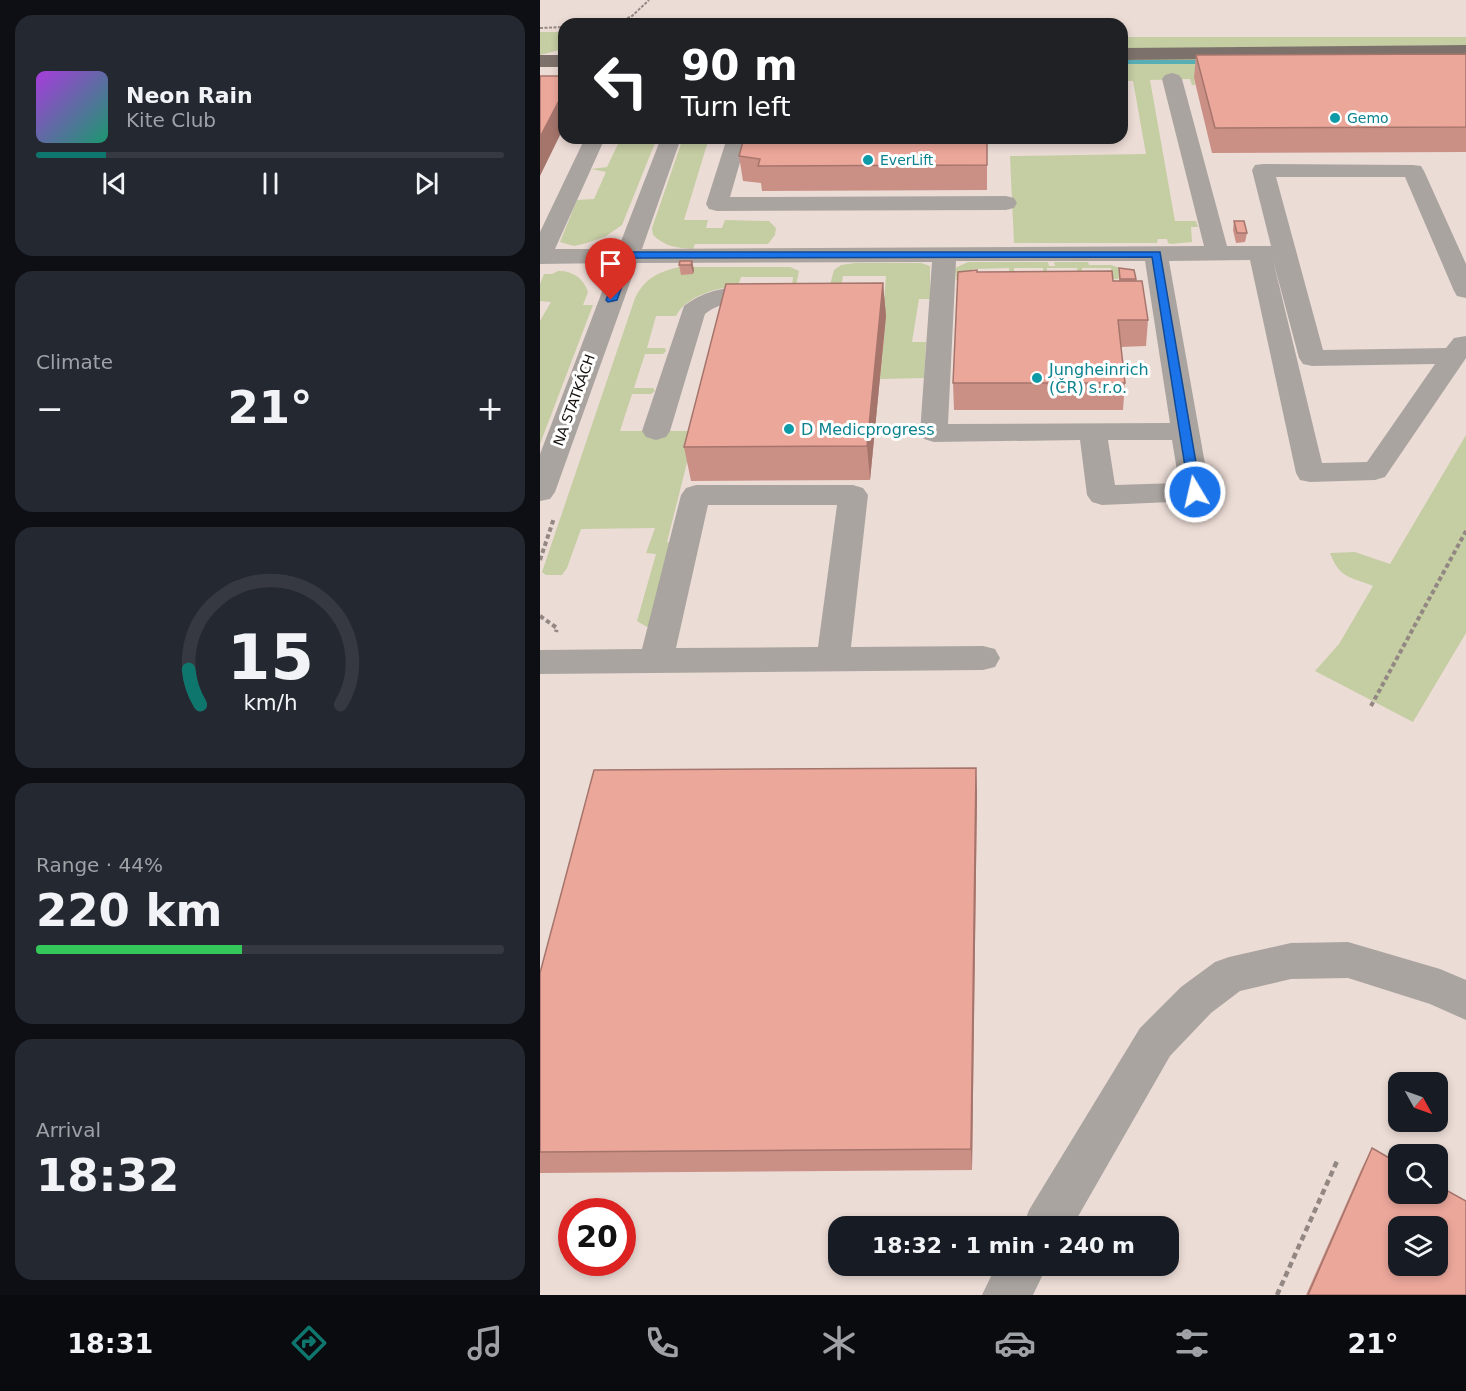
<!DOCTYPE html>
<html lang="en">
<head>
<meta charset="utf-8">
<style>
  :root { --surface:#171b24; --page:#242831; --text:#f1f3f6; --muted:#9ea1a6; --line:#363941; --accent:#0f766e }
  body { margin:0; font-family:"DejaVu Sans",sans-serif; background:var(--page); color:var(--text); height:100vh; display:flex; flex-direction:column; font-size:22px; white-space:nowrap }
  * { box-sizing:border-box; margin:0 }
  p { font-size:20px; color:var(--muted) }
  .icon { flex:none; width:33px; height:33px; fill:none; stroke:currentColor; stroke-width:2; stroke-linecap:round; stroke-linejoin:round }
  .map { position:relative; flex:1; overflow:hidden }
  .sheet { display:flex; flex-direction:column; gap:15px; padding:15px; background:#0d0f14; width:540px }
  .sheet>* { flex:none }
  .banner { position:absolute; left:18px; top:18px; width:570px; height:126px; border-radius:18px; box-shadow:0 3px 9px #0003; background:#202124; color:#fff; overflow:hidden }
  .needle { width:39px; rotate:130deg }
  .controls { position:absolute; left:848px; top:1072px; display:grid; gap:12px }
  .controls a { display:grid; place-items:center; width:60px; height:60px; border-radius:12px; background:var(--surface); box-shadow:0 3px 9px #0003; font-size:30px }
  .speed { position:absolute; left:18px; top:1198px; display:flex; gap:12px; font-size:30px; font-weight:700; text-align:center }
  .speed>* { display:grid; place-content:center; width:78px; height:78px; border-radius:50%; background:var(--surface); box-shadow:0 3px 9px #0003; line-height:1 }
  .speed .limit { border:9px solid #d22; background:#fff; color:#111 }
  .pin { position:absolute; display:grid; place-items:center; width:51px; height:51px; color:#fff; margin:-62px -26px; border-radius:50% 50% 50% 0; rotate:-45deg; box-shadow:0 0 6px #0007 }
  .pin .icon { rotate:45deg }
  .me { position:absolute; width:66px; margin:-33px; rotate:351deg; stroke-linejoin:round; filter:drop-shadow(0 0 4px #0008) }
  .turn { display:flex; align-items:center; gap:21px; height:126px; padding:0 24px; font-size:27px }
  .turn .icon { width:78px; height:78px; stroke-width:2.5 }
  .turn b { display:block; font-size:42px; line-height:51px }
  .big { font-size:45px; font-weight:800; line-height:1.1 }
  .sheet .card { flex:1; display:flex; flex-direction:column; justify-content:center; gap:9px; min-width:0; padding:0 21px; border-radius:18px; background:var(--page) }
  .sheet .dial { align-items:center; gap:0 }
  .dial svg { height:156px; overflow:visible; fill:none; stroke:var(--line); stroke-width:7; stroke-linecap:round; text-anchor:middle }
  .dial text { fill:var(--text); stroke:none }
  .song { display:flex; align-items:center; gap:18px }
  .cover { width:72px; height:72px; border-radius:9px; background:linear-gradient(135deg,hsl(280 70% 55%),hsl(160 70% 35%)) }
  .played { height:6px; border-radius:3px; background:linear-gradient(90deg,var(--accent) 15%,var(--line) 15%) }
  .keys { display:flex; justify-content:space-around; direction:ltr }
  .heat { display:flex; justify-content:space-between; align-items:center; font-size:33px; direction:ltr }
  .charge { height:9px; border-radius:4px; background:linear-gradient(90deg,#34c759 44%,var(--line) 0) }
  .trip { position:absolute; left:288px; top:1216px; width:351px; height:60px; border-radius:18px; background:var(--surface); box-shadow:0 3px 9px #0003; font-weight:800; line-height:60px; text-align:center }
  .menu { display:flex; height:96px; justify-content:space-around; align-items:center; background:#090b0e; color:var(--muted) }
  .menu .icon { width:42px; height:42px }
  .menu .active { color:var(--accent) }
  .menu b { font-size:27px; color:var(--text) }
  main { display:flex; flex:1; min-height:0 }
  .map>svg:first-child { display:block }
  .green { fill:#c5cda3 }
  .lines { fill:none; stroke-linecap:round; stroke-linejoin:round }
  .stream { fill:#58aeb5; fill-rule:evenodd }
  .path-far2 { stroke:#928782; stroke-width:2; stroke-dasharray:3 1.5; stroke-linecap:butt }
  .path-far1 { stroke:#928782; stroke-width:4; stroke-dasharray:4.5 3; stroke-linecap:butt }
  .path { stroke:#928782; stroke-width:4.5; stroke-dasharray:6 4; stroke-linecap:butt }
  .minor { fill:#aaa4a0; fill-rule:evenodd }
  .major { fill:#7d726b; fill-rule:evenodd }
  .wall { fill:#cb9085 }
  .shaded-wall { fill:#a5756c }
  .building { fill:#eca79b; stroke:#a5756c; stroke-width:1.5; fill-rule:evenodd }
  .route { fill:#1a73e8; stroke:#114b97; stroke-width:1.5 }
  .culture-dot { fill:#0f9aa8; stroke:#fff; stroke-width:2 }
  .labels { text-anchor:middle; stroke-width:6; stroke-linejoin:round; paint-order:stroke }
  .far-culture-label { font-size:14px; fill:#0d838f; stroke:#fff; text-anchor:start }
  .far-street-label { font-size:14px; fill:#17120f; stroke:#fff }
  .culture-label { font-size:16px; fill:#0d838f; stroke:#fff; text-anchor:start }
</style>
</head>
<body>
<main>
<section class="sheet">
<div class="card">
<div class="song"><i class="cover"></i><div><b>Neon Rain</b><p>Kite Club</p></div></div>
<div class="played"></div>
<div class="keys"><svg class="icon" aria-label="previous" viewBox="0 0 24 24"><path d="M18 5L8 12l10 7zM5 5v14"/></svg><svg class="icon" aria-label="pause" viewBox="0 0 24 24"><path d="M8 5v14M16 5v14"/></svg><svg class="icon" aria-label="next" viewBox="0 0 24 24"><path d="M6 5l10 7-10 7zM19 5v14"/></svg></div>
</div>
<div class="card"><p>Climate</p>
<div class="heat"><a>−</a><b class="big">21°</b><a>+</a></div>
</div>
<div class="card dial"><svg viewBox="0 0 100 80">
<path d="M14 69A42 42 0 1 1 86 69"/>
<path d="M14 69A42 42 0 0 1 8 51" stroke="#0f766e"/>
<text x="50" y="56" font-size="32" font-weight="700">15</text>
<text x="50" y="72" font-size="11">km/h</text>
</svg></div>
<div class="card"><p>Range · 44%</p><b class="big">220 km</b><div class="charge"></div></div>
<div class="card"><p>Arrival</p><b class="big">18:32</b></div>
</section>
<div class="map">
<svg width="926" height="1295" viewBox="0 0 926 1295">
  <rect width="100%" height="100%" fill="#ecdcd6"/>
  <!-- green -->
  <path class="green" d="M 0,32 L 24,32 L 24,49 L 0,55 Z
    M 582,37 L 926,37 L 926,45 L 582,50 Z
    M 664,58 L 654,79 L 655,85 L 652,85 L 650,79 L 610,80 L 635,221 L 656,221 L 658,227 L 651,227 L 652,242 L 631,244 L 628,243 L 627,239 L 618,239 L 617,243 L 474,243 L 470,156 L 606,154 L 593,81 L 582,81 L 582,60 Z
    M 117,138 L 82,225 L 66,236 L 47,243 L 34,246 L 20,242 L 37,200 L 54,199 L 66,172 L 51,169 L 67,167 L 79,142 L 66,141 L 64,139 Z
    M 143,138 L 169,138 L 144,220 L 168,220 L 166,228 L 182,228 L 185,220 L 229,221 L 236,228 L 235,235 L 228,244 L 155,244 L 153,249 C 138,248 125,247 113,235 L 112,228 Z
    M 428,262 L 508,262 L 509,266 L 515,266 L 514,262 L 548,262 L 549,265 L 571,265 L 583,269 L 578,279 L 571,279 L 571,268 L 542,268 L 542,279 L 538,279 L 537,268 L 507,268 L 507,280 L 504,280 L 503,268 L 474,268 L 474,279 L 470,279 L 469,268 L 432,269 L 431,280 L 416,280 L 415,268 Z
    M 315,263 L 381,263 L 390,266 L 390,299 L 379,299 L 372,342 L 386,342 L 384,378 L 340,379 L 346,316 L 343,316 L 346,276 L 303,276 L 301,286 L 290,285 L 294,270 L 301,265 Z
    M 139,267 L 250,267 L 259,271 L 256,286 L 252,286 L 253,277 L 201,277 L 198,286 C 177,288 147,295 136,316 L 116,316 L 107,348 L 125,348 L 126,351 L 123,354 L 105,354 L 94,388 L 113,388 L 115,391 L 111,394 L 92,394 L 80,431 L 155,431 L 127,542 L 138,543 L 112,624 L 107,627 L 97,621 L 116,554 L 106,553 L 115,528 L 41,529 L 27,568 L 22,575 L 6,575 L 2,572 L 95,298 C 105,278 118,272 139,267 Z
    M 18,271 C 31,270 44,278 48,292 L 43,305 L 53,305 L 0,444 L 0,321 L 11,302 L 0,301 L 0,284 L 4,274 L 12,274 Z
    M 926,435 L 926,633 L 873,722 L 775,671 L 799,644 L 833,586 C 809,576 800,579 790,553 L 815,552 L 850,564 Z"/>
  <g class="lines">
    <!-- stream -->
    <path class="stream" d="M 582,60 L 669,60 L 672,62 L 669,64 L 582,64 Z"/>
    <!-- path-far2 -->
    <path class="path-far2" d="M 75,24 L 92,16 L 109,0
      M 0,28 L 24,27"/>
    <!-- path-far1 -->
    <path class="path-far1" d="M 0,560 L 14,518
      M 0,616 L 17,628 L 16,632
      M 831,706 L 926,531"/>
    <!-- path -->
    <path class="path" d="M 737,1295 L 798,1159"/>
    <!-- minor -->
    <path class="minor" d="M 632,73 L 639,75 L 642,79 L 687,246 L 731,246 L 712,170 L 715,165 L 723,164 L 873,165 L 881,166 L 884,171 L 926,264 L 926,298 L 917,296 L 914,291 L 865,177 L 736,177 L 783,350 L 906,348 L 914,338 L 926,336 L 926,358 L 845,477 L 835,480 L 770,482 L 760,480 L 756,473 L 710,260 L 629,261 L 670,492 L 665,499 L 655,501 L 562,505 L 552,502 L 547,495 L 540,440 L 394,442 L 384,439 L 380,433 L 392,262 L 97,263 L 15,492 L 10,499 L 0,501 L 0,454 L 73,263 L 0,264 L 0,232 L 45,138 L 65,138 L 15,249 L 78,249 L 121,138 L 141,138 L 102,249 L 664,246 L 622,79 L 625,75 ZM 733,260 L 759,358 L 763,364 L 772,366 L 895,364 L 827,462 L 782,463 ZM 416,261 L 605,261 L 630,423 L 408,424 ZM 568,440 L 632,440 L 639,483 L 575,485 Z
      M 187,138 L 207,138 L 190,197 L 466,196 L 474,198 L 477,203 L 474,208 L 466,210 L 177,211 L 169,209 L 166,204 Z
      M 218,286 L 237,288 L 240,293 L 237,298 C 211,305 187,296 165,314 L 130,431 L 126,437 L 116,440 L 106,437 L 102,431 L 144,306 C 166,289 191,286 218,286 Z
      M 156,485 L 313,485 L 323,488 L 328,495 L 311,647 L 443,646 L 455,649 L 460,658 L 455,667 L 443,670 L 0,674 L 0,650 L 102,649 L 141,495 L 146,488 ZM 168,505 L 297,505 L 278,647 L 136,648 Z
      M 808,942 L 900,969 L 926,980 L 926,1020 L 890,1004 L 808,978 L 751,979 L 700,991 L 671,1013 L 630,1056 L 532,1227 L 483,1227 L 489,1210 L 600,1028 L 641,987 L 675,962 L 689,957 L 751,943 Z
      M 456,1266 L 507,1266 L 493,1295 L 442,1295 Z"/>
    <!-- major -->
    <path class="major" d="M 926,45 L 926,57 L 582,60 L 582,48 Z
      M 0,55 L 24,55 L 24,67 L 0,67 Z"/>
  </g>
  <!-- wall -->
  <path class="wall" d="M 926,54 L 926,152 L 672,153 L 654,78 L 656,55 Z
    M 447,138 L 447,190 L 222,191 L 221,183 L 203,181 L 199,156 Z
    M 694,221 L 707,233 L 705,242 L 696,243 L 693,230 Z
    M 152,261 L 154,270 L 153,274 L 141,275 L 139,265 Z
    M 579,268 L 596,279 L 608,320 L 606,346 L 581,347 L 585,383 L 583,410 L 414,410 L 413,383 L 437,272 L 579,281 Z
    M 343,283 L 346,316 L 330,480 L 151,481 L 144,447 Z
    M 436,768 L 437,795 L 432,1170 L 0,1173 L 0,973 Z
    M 832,1148 L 926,1295 L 766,1295 L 821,1170 Z"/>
  <!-- shaded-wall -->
  <path class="shaded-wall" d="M 24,91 L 24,127 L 0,176 L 0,137 Z
    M 152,261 L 154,270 L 153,274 L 151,265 Z
    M 343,283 L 346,316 L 330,480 L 327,446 Z
    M 436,768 L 437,795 L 432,1170 L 431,1149 Z"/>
  <!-- building -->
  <path class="building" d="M 926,54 L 926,127 L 675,128 L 656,55 Z
    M 0,76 L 24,76 L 24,91 L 0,137 Z
    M 204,138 L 447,138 L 447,165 L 218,166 L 220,159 L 199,156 Z
    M 694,221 L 704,221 L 707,233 L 697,233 Z
    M 140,261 L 152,261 L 151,265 L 139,265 Z
    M 579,268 L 594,270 L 596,279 L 580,279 Z
    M 437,270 L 437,272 L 572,271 L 573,281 L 602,281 L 608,320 L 578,320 L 585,383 L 413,383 L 418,272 Z
    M 343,283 L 327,446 L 144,447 L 186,284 Z
    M 436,768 L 431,1149 L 0,1152 L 0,973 L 54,770 Z
    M 832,1148 L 858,1163 L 858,1194 L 897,1194 L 897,1185 L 926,1201 L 926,1295 L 768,1295 ZM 858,1227 L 897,1227 L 897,1266 L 858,1266 Z"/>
  <!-- route -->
  <path class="route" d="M 88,252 L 620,252 L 661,492 L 655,496 L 649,492 L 612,257 L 92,258 L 77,300 L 68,302 L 66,300 L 83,255 Z"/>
  <!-- markers -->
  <g class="culture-dot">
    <circle cx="795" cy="118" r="6"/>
    <circle cx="328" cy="160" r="6"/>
    <circle cx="497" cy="378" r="6"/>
    <circle cx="249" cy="429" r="6"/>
  </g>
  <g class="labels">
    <!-- far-culture labels -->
    <g class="far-culture-label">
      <text x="807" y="123">Gemo</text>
      <text x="340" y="165">EverLift</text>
    </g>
    <!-- far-street labels -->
    <g class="far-street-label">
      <text transform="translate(34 400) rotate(-70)" y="5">NA STATKÁCH</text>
    </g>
    <!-- culture labels -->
    <g class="culture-label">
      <text x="509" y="375">Jungheinrich<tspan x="509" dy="18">(ČR) s.r.o.</tspan></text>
      <text x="261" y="435">D Medicprogress</text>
    </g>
  </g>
</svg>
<div class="controls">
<a><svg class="needle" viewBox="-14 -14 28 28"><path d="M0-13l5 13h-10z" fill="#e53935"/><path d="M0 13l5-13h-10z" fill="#9ea1a6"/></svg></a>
<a><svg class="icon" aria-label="search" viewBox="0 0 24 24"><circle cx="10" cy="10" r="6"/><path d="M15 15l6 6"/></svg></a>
<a><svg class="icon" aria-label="layers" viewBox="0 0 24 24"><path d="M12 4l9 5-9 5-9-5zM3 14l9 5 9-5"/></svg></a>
</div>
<div class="speed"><div class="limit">20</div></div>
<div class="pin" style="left:71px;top:300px;background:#d93025"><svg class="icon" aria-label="arrive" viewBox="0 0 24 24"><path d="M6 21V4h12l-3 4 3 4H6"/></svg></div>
<svg class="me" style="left:655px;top:492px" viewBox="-20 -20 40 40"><circle r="17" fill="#1a73e8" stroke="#fff" stroke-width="3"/><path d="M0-11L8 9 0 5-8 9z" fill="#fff"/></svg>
<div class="trip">18:32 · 1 min · 240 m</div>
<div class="banner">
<div class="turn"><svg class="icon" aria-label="left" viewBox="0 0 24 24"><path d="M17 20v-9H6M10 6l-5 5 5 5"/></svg><div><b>90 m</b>Turn left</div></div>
</div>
</div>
</main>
<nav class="menu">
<b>18:31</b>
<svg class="icon active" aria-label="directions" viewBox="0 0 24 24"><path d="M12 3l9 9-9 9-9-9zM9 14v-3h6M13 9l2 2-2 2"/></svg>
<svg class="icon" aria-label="music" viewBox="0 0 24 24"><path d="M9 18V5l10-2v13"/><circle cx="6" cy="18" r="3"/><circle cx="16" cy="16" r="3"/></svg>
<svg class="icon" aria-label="phone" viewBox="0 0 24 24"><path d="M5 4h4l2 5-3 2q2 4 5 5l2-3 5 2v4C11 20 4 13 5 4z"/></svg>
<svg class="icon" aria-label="climate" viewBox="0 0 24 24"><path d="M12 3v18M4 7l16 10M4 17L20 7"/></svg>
<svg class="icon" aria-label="car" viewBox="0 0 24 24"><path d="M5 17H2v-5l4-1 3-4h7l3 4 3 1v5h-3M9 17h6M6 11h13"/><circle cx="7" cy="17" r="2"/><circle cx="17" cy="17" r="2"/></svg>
<svg class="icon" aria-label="filters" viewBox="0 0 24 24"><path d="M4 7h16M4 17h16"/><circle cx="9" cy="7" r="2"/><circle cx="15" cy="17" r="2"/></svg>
<b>21°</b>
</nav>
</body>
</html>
